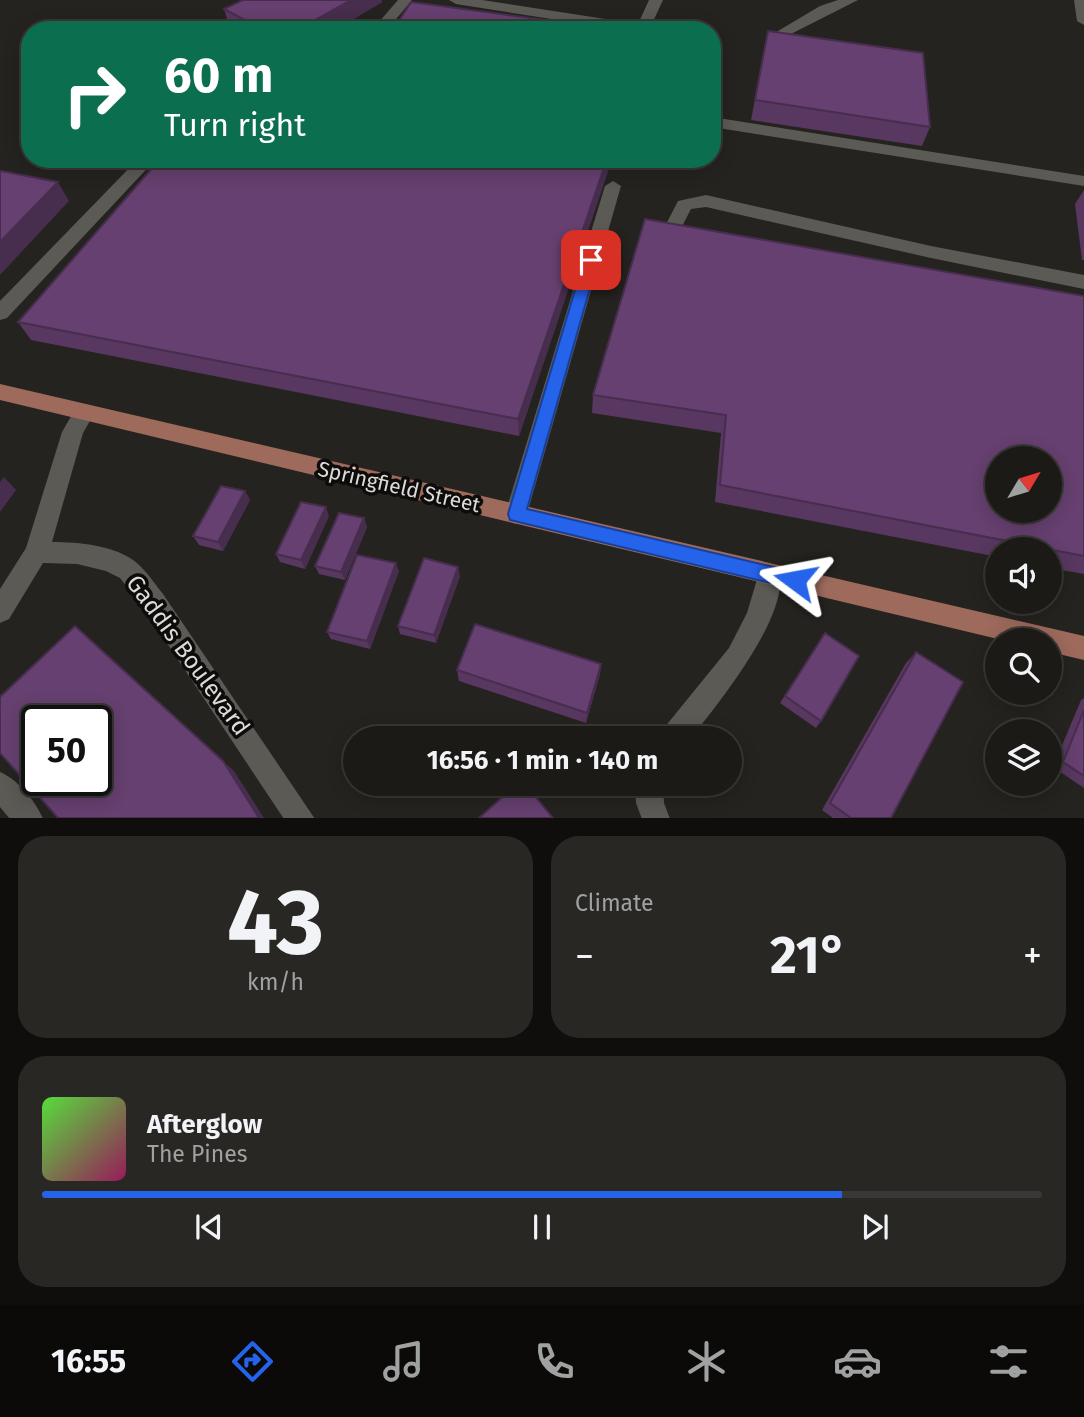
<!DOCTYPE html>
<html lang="en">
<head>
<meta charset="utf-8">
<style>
  :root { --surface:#1c1a17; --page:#292724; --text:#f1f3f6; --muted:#a0a1a1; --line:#3a3836; --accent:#2563eb }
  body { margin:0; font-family:"Fira Sans",sans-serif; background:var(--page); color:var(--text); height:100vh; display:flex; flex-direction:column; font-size:26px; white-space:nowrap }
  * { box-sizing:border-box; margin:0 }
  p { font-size:23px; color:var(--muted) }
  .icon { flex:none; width:38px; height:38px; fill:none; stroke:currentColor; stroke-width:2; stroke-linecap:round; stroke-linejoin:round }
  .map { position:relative; height:818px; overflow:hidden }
  .side { display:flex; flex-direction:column; gap:18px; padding:18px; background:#0f0e0d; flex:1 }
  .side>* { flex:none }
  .guide { position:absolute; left:21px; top:21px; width:700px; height:147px; border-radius:28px; box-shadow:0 4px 18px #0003,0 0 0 2px var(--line); background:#0b6e4f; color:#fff; overflow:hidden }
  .needle { width:46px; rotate:52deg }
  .buttons { position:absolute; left:985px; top:446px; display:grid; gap:14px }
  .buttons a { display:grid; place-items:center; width:77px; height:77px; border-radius:50%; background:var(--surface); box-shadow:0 4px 18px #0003,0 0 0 2px var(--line); font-size:35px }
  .speed { position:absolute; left:21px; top:705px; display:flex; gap:14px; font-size:35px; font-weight:700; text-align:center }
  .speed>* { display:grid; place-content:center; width:91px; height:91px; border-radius:50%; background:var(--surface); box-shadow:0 4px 18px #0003,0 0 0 2px var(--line); line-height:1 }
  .speed .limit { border:4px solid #111; border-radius:10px; background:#fff; color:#111 }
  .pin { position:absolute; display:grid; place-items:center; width:60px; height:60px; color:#fff; margin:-30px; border-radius:14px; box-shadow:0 4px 10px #0006 }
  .me { position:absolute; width:77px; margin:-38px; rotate:283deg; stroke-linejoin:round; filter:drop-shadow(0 0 5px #0008) }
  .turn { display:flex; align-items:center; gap:24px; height:147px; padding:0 28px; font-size:32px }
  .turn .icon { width:91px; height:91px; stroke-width:2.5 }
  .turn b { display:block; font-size:49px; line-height:60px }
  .big { font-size:52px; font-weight:700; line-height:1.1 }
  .side .tile { flex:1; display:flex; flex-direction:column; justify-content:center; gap:10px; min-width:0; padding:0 24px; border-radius:28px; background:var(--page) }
  .side .dial { align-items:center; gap:0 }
  .dial b { font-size:91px; line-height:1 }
  .song { display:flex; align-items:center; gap:21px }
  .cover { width:84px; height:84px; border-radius:10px; background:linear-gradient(135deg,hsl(110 70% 55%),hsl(330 70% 35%)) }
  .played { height:7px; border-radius:4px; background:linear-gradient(90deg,var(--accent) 80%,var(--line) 80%) }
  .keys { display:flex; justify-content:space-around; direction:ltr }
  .heat { display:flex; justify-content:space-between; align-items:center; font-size:38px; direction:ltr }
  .side .tiles { flex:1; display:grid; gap:18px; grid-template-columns:1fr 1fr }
  .tile:last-child { grid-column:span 2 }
  .trip { position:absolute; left:343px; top:726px; width:399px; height:70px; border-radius:35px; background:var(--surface); box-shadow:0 4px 18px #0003,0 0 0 2px var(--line); font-weight:700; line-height:70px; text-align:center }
  .dock { display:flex; height:112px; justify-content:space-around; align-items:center; background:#0b0a09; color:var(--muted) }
  .dock .icon { width:49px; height:49px }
  .dock .active { color:var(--accent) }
  .dock b { font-size:32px; color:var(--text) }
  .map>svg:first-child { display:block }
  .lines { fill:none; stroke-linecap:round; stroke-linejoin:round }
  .minor { fill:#5c5a55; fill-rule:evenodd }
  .major { fill:#9d6a5c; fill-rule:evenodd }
  .wall { fill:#583760 }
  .shaded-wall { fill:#472d4e }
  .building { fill:#664070; stroke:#472d4e; stroke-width:2; fill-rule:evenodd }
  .route { fill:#2563eb; stroke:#184099; stroke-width:2 }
  .labels { text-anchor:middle; stroke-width:7; stroke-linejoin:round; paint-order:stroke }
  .street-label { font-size:21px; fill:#dcdbd9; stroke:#0d0c0b }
  .near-street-label { font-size:24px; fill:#dcdbd9; stroke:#0d0c0b }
</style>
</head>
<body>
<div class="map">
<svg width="1084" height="819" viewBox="0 0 1084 819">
  <rect width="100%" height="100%" fill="#25231f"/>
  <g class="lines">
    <!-- minor -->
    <path class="minor" d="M 398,0 L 412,0 L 387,30 L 372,30 Z
      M 449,0 L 482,0 L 638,24 L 649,0 L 663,0 L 649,30 L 621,30 L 456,4 Z
      M 838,0 L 858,0 L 785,37 L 773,34 L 820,6 Z
      M 1074,0 L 1084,0 L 1084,25 L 1077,21 Z
      M 712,117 L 1084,176 L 1084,186 L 712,127 Z
      M 138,159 L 156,159 L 7,318 L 0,320 L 0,301 Z
      M 613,181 L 621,186 L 527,514 L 524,521 L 516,524 L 508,521 L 505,514 L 605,186 Z
      M 706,195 L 931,246 L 1084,275 L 1084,289 L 931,258 L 706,207 L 691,209 L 676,238 L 664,238 L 661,234 L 678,201 Z
      M 84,404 L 91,406 L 95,412 L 83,433 L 52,542 C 78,542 117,545 138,564 C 147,572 155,584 163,594 L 315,819 L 284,819 L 145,610 L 120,578 L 106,571 L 77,564 L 43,563 L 9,619 L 0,623 L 0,589 L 26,548 L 62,432 L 77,406 Z
      M 769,563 L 777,566 C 797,608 716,706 691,738 L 661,738 L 664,728 L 729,648 L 747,613 L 761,566 Z
      M 0,772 C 17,779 36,801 43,819 L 10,819 L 0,807 Z
      M 635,784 L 663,784 L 664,803 L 670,819 L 642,819 L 636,803 Z"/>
    <!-- major -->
    <path class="major" d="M 0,384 L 1084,636 L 1084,660 L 1050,652 L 1050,640 L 1002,640 L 0,400 Z"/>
  </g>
  <!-- wall -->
  <path class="wall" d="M 243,0 L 382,0 L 382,2 L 335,30 L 233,30 L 230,28 L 224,9 Z
    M 768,31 L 930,127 L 922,146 L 751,120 Z
    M 612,159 L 519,436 L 31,340 L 18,322 Z
    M 1084,190 L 1084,260 L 1082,260 L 1075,204 Z
    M 1084,296 L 1084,574 L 1050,568 L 1050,550 L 998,550 L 998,557 L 715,502 L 721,433 L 592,413 L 593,395 Z
    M 245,491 L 250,500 L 223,551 L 199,545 L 193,536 Z
    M 329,516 L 305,569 L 280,562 L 276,554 Z
    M 364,518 L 367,527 L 345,580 L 319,574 L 315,566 Z
    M 399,571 L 370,649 L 331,639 L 327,632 Z
    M 460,576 L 436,643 L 400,634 L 398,626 Z
    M 825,633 L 821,721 L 816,728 L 780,703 Z
    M 916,652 L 891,818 L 833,818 L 822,810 L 906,663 Z
    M 601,664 L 600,674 L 586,723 L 459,681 L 457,670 Z
    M 1084,698 L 1084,788 L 1053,767 L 1081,700 Z"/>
  <!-- shaded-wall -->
  <path class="shaded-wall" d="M 351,0 L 382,0 L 382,2 L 335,30 L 297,30 Z
    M 607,159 L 612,159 L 519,436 L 518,419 Z
    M 58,182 L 69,201 L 0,275 L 0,242 Z
    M 4,477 L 16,490 L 0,512 L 0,482 Z
    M 245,491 L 250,500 L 223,551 L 218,542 Z
    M 326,507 L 329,516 L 305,569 L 301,560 Z
    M 364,518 L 367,527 L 345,580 L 341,572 Z
    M 396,563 L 399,571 L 370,649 L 367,641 Z
    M 458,567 L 460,576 L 436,643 L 434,635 Z
    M 601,664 L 600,674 L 586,723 L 587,713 Z
    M 223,761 L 234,771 L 264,818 L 259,818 Z"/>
  <!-- building -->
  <path class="building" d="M 243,0 L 351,0 L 297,30 L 264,30 L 224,9 Z
    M 411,2 L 619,30 L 393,30 Z
    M 205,27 L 211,30 L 200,30 Z
    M 768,31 L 923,53 L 930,127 L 755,100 Z
    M 160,159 L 607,159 L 518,419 L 18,322 Z
    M 1,171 L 58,182 L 0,242 L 0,172 Z
    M 645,219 L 1084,296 L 1084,556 L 720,485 L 726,415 L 593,395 ZM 998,458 L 1050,458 L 1050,511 L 998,511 Z
    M 221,486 L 245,491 L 218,542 L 193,536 Z
    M 301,502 L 326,507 L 301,560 L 276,554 Z
    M 339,513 L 364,518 L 341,572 L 315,566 Z
    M 357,555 L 396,563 L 367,641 L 327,632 Z
    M 424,558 L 458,567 L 434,635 L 398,626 Z
    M 475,624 L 601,664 L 587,713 L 457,670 Z
    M 75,626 L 223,761 L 259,818 L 58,818 L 0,753 L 0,697 ZM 37,721 L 96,721 L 96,780 L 37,780 Z
    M 825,633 L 859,656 L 821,721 L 785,696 Z
    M 916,652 L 963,682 L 891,818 L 851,818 L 830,803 Z
    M 1084,710 L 1084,776 L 1063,762 Z
    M 517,784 L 525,784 L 553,818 L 479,818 Z"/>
  <!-- route -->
  <path class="route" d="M 591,255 L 598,260 L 527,509 L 795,572 L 802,575 L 805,580 L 802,586 L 795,589 L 510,520 L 508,514 L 584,260 Z"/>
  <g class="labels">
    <!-- street labels -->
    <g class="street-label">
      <text transform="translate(399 487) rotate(13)" y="7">Springfield Street</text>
    </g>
    <!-- near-street labels -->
    <g class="near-street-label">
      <text transform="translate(188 655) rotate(54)" y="8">Gaddis Boulevard</text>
    </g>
  </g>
</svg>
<div class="buttons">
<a><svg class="needle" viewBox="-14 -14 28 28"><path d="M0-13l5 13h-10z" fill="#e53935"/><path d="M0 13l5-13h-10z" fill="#a0a1a1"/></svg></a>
<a><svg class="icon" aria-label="sound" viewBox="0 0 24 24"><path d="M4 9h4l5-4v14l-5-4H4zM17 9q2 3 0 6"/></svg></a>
<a><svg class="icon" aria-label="search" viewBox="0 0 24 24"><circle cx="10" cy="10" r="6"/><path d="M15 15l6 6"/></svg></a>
<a><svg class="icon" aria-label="layers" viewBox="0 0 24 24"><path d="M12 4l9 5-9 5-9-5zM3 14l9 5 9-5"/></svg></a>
</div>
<div class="speed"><div class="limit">50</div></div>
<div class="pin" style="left:591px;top:260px;background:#d93025"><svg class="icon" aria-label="arrive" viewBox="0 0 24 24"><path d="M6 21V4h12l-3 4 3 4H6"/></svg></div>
<svg class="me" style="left:795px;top:580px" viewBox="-20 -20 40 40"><path d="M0-17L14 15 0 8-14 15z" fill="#2563eb" stroke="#fff" stroke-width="4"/></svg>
<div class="trip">16:56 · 1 min · 140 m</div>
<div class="guide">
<div class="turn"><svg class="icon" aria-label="right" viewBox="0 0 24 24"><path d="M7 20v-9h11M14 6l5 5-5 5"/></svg><div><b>60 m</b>Turn right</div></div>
</div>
</div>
<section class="side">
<div class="tiles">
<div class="tile dial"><b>43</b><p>km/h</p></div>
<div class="tile"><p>Climate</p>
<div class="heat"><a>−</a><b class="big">21°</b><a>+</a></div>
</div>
<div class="tile">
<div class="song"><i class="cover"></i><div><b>Afterglow</b><p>The Pines</p></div></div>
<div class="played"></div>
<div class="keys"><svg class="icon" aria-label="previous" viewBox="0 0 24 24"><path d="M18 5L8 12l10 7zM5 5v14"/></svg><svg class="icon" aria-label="pause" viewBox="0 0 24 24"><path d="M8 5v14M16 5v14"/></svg><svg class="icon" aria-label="next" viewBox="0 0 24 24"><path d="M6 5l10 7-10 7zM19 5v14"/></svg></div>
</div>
</div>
</section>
<nav class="dock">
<b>16:55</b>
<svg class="icon active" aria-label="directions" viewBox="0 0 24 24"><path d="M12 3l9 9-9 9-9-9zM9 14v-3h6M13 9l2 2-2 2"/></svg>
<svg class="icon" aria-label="music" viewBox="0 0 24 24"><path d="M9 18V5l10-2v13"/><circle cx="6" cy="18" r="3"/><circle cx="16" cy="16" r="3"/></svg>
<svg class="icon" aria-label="phone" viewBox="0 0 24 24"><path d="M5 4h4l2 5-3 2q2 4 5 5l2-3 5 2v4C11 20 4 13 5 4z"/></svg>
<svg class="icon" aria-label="climate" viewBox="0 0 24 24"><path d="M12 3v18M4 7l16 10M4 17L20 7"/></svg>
<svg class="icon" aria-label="car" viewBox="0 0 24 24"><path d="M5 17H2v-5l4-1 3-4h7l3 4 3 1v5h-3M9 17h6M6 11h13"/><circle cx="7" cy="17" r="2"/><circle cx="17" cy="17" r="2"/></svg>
<svg class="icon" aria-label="filters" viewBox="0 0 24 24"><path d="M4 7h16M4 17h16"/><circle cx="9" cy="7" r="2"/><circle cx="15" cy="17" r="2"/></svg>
</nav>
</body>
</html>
